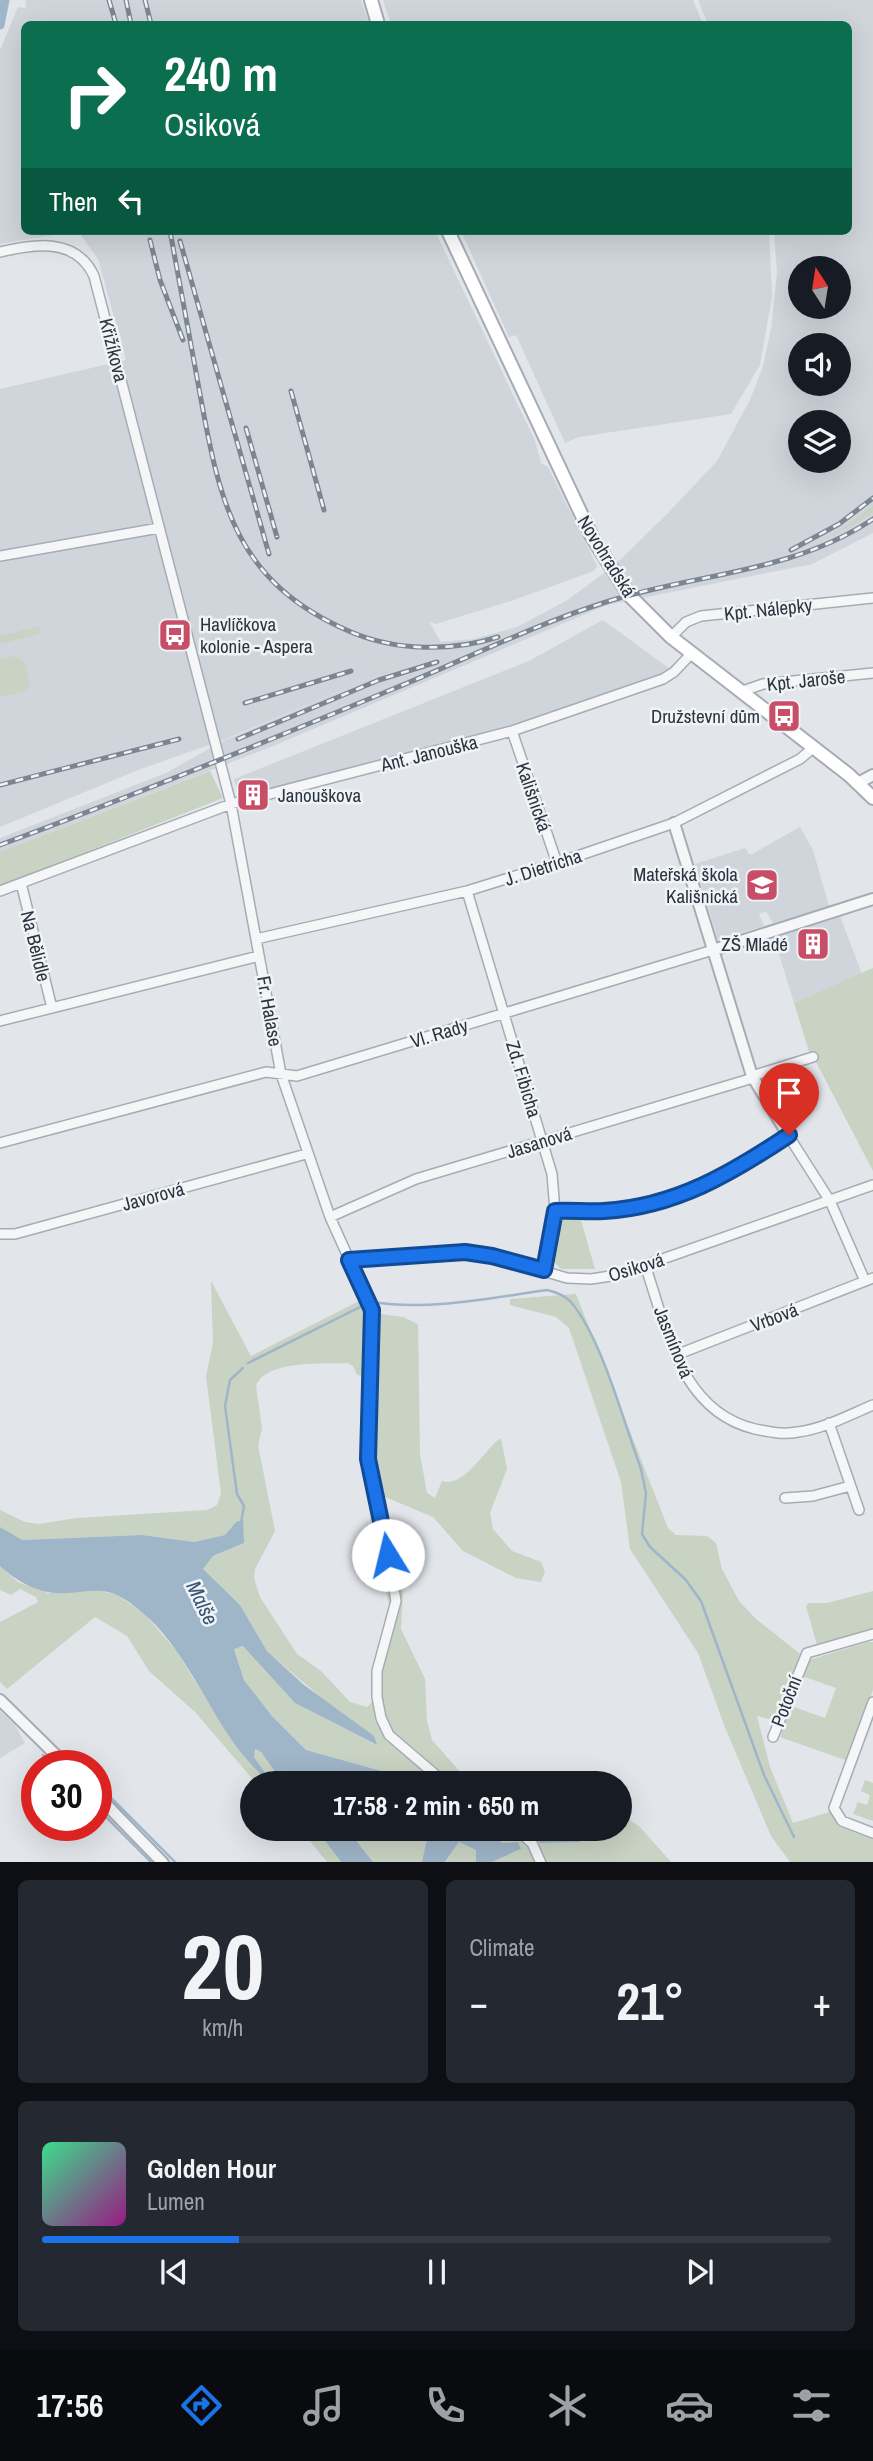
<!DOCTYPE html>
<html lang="en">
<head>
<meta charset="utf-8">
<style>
  :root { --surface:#171b24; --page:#242831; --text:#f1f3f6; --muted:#9ea1a6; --line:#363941; --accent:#1a73e8 }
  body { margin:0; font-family:"Archivo Narrow",sans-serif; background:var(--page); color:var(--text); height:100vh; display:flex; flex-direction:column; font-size:26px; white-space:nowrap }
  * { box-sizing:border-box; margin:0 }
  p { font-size:23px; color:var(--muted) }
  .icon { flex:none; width:38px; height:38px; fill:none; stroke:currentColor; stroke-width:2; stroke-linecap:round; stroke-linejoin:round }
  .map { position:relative; height:1862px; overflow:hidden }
  .details { display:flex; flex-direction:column; gap:18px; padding:18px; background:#0d0f14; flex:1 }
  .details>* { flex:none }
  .banner { position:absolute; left:21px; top:21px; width:831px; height:214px; border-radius:10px; box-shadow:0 7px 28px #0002; background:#0b6e4f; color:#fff; overflow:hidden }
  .needle { width:46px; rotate:348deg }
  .tools { position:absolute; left:788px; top:256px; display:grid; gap:14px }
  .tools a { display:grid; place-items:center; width:63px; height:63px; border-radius:50%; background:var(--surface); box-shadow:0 7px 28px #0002; font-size:35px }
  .speed { position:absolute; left:21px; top:1750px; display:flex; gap:14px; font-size:35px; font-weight:700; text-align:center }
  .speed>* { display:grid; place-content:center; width:91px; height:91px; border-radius:50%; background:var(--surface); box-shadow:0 7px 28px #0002; line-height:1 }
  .speed .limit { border:10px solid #d22; background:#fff; color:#111 }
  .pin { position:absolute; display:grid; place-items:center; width:60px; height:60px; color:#fff; margin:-72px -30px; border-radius:50% 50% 50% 0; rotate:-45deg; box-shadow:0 0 7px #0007 }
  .pin .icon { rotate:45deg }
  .me { position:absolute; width:77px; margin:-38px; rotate:351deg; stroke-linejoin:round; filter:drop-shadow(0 0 5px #0008) }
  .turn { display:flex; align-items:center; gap:24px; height:147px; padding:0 28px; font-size:32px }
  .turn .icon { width:91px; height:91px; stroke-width:2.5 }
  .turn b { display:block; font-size:49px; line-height:60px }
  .then { display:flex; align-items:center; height:66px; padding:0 28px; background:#0003; gap:14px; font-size:26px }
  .big { font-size:52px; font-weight:800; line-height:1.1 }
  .details .widget { flex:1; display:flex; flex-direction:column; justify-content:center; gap:10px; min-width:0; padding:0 24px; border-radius:10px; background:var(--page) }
  .details .dial { align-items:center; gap:0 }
  .dial b { font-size:91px; line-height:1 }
  .song { display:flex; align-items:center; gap:21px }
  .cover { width:84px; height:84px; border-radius:10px; background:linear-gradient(135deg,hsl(150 70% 55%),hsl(310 70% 35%)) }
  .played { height:7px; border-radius:4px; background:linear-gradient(90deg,var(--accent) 25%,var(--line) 25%) }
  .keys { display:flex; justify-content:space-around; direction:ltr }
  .heat { display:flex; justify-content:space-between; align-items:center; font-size:38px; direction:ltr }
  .details .tiles { flex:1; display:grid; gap:18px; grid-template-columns:1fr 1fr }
  .widget:last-child { grid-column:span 2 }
  .trip { position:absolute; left:240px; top:1771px; width:392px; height:70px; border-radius:35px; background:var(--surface); box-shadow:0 7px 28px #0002; font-weight:800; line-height:70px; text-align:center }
  .dock { display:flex; height:112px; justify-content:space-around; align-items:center; background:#090b0e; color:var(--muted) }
  .dock .icon { width:49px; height:49px }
  .dock .current { color:var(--accent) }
  .dock b { font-size:32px; color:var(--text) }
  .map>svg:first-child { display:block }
  .built { fill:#d0d5db; fill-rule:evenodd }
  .green { fill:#c8d3c3 }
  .water { fill:#9fb5c8 }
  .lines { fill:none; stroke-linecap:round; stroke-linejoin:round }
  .stream { stroke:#9fb5c8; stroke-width:2.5 }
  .canal { stroke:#9fb5c8; stroke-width:9 }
  .minor-casing { stroke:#a7acb4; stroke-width:12 }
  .tertiary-casing { stroke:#a7acb4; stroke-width:14 }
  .secondary-casing { stroke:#a7acb4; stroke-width:16 }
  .minor { stroke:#f4f6f8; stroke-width:9 }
  .tertiary { stroke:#f4f6f8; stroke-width:10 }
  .secondary { stroke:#fff; stroke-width:12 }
  .rail-casing { stroke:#7c8692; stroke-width:5 }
  .rail { stroke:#f1f4f7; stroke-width:2.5; stroke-dasharray:8; stroke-linecap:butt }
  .route-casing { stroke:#114b97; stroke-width:18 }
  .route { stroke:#1a73e8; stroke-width:12 }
  .labels { text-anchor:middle; stroke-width:5; stroke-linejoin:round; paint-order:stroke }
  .street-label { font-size:19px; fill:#2b3441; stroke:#f1f4f7 }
  .poi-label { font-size:19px; fill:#2b3441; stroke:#f1f4f7; text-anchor:end }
  .water-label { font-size:21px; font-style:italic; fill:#375573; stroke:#f1f4f7 }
</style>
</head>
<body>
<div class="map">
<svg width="873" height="1863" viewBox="0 0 873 1863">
  <rect width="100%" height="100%" fill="#e2e5ea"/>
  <!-- built -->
  <path class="built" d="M 26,0 L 361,0 L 369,24 L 24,24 L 24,231 L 435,231 L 535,441 L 541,463 L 548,467 L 597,566 L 594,571 L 511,601 L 436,624 L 429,622 L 441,642 L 473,639 L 517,627 L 566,601 L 615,565 L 669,512 L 717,461 L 750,400 L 763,366 L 771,329 L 777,273 L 774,231 L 849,231 L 849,24 L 708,24 L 698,0 L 873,0 L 873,533 L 812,564 L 607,605 L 273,746 L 0,852 L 0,838 L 166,773 L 223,741 L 387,671 L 223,740 L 138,770 L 0,827 L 0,389 L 126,360 L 98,259 L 78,231 L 0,244 L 0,50 L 18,7 L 26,8 ZM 800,268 L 838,268 L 838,306 L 800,306 ZM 800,345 L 838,345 L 838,383 L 800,383 ZM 800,422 L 838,422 L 838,460 L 800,460 Z
    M 383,0 L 693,0 L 703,24 L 391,24 Z
    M 461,231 L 769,231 L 772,296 L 760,365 L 731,414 L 579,437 L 565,443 L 516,335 L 509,337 Z
    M 603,620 L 674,672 L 568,713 L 240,801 L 234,779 L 529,661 Z
    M 800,827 L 813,850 L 829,906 L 773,923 L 766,911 L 759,914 L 764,926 L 718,940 L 695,864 L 745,848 L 750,855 Z
    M 840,916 L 862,974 L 794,1003 L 774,938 Z
    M 0,1711 L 15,1725 L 25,1743 L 0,1758 Z"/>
  <!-- green -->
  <path class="green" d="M 873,505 L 873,513 L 806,550 L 845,527 Z
    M 41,626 L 39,634 L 0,644 L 0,636 Z
    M 15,656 L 25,662 L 30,686 L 23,692 L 0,697 L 0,659 Z
    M 210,771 L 223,798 L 0,886 L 0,852 Z
    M 873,968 L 873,1171 L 815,1060 L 810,1055 L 794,1003 Z
    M 568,1217 L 580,1217 L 595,1269 L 561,1269 L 554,1262 L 560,1223 Z
    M 211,1281 L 251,1356 L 363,1299 L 368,1309 L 364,1376 L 357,1375 L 353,1366 L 347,1363 C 323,1364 265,1360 256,1386 L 262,1429 L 258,1445 L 275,1531 L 255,1569 L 254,1578 L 260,1597 L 297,1654 L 321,1671 L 350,1702 L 367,1707 L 373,1701 L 390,1608 L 369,1526 L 389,1533 L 403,1593 L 401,1629 L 425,1679 L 427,1721 L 432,1740 L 470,1783 L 417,1783 L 407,1778 L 306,1750 L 272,1716 L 244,1680 L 234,1648 L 244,1646 L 295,1703 L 376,1745 L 267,1651 L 240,1605 L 202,1569 L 213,1556 L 244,1543 L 236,1522 L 225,1535 L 194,1542 L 142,1535 L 21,1540 L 0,1527 L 0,1510 L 25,1522 L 39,1524 L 77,1518 L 207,1510 L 217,1505 L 221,1494 L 206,1376 L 213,1343 Z
    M 576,1294 L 668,1528 L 676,1535 L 707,1536 L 716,1543 L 722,1569 L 739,1601 L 756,1619 L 800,1654 L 776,1716 L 769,1719 L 757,1716 L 770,1767 L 793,1823 L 830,1812 L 838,1826 L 873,1839 L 873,1862 L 790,1862 L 771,1836 L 724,1725 L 698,1653 L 630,1549 L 621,1482 L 569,1328 L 556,1317 L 510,1305 L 510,1299 Z
    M 374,1313 L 403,1317 L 418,1324 L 420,1454 L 427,1493 L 435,1498 L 442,1481 C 465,1488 484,1449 501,1438 L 507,1469 L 490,1513 L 493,1529 L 512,1551 L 541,1562 L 545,1571 L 541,1582 L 516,1578 L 463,1551 L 433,1517 L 378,1494 L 372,1460 Z
    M 0,1566 L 18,1582 L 48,1593 L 96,1589 L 117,1595 L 144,1613 L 177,1652 L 234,1744 L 266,1774 L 254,1757 L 254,1749 L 261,1752 L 283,1783 L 256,1783 L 195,1712 L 149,1671 L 127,1636 L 95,1617 L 7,1689 L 0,1682 L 0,1622 L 38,1602 L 36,1597 L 20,1589 L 11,1595 L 0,1590 Z
    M 873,1591 L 873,1629 L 817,1645 L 806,1606 L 809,1603 L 827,1603 Z
    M 868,1642 L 873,1642 L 873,1690 L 848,1761 L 780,1737 L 791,1706 L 825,1718 L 836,1688 L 802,1676 L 809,1660 Z
    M 865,1780 L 873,1783 L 873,1821 L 853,1814 L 858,1802 L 867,1805 L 870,1795 L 861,1791 Z
    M 620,1814 L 639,1826 L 671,1862 L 492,1862 L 521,1849 L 502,1843 L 490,1829 L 620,1829 Z
    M 300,1829 L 316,1829 L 341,1862 L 327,1862 Z
    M 347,1829 L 429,1829 L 422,1863 L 373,1862 Z
    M 459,1842 L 476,1850 L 476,1862 L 445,1863 Z"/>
  <!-- water -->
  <path class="water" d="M 243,1520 L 244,1543 L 213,1556 L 203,1569 L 240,1605 L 267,1651 L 304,1685 L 374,1736 L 377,1745 L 295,1703 L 243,1646 L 234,1649 L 244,1680 L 272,1716 L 306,1750 L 407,1778 L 417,1783 L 283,1783 L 261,1752 L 255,1749 L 254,1757 L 266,1774 L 261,1775 C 252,1765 241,1754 233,1742 C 199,1693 174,1626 119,1596 C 101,1587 86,1592 67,1593 C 40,1595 19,1583 0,1566 L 0,1527 L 22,1540 L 142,1535 L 194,1542 L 225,1535 L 236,1522 Z
    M 316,1829 L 347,1829 L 373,1862 L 341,1862 Z
    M 429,1829 L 489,1829 L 502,1843 L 518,1842 L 521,1849 L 492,1862 L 476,1862 L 476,1850 L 459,1842 L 445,1862 L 422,1862 Z
    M 570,1832 L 582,1837 L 580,1842 L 540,1843 L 535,1837 Z"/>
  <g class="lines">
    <!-- stream -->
    <path class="stream" d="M 372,1302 C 430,1311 490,1298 547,1290 C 556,1292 564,1295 571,1302 C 603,1341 623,1421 641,1469 L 646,1493 L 642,1534 L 650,1547 L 685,1579 L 701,1601 L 764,1775 L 794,1837
      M 248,1363 L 366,1304
      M 241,1523 L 244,1506 L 237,1494 L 225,1406 L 230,1380 L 243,1368
      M 43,1755 L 52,1766
      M 71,1759 L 78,1766
      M 96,1783 L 176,1863
      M 96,1807 L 152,1863"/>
    <!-- canal -->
    <path class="canal" d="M 0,25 L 5,0"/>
    <defs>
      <path id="minor" d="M 0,252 C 34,244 76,237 94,276 L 231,804 L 281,1074 L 330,1217 L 372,1310 L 368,1459 L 381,1509 L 396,1601 L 377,1671 L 377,1697 L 381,1718 L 389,1735 L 445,1783
        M 0,556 L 159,528
        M 671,637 L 686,622 L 701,616 L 873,598
        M 740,692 L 763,684 L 873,673
        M 512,731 L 557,863
        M 21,883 L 52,1008
        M 0,891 L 231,804 L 512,731 L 663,679 L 674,672 L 691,654
        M 467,891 L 552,1174 L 555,1211 L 544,1270
        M 256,939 L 467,891 L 557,863 L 674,823 L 800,759 L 813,748
        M 0,1021 L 259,956
        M 752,1076 L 813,1057
        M 0,1143 L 266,1072 L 297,1076 L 713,950
        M 555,1211 C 571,1210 588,1212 604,1211 C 675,1207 732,1173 788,1135 L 830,1201 L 865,1281
        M 330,1217 L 416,1179 L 753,1078
        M 0,1234 L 15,1234 L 306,1154
        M 349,1260 L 465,1252 L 492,1256 L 567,1278 L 591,1279 L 617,1275 L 873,1185
        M 645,1265 C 667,1329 680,1411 755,1429 C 769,1432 783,1435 798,1432 C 823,1429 849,1415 873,1405
        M 676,1355 L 873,1278
        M 829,1423 L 859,1510
        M 785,1498 L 813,1496 L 850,1486
        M 873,1702 L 834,1808 L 842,1821 L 873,1833
        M 773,1737 L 807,1653 L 873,1634
        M 516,1829 L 532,1843 L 541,1863"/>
      <path id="tertiary" d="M 858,783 L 873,775
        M 674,823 L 752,1076 L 788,1135
        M 713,950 L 873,899
        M 0,1700 L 67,1766
        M 96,1794 L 163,1863"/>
      <path id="secondary" d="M 371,0 L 378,24
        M 448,231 L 592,537 L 629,595 L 671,637 L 849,775 L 873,798"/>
    </defs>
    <!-- minor casing -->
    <use href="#minor" class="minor-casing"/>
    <!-- tertiary casing -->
    <use href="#tertiary" class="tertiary-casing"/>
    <!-- secondary casing -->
    <use href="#secondary" class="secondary-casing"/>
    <!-- minor -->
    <use href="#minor" class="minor"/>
    <!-- tertiary -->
    <use href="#tertiary" class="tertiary"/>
    <!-- secondary -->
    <use href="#secondary" class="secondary"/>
    <defs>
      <path id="rail" d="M 109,0 L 116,24
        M 126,0 L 131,24
        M 145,0 L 151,24
        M 170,231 C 180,285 190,339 200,394 C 220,504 236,583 351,632 C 396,651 451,652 498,637
        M 150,240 L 160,280 L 183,340
        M 180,241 L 269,554
        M 291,391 L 324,510
        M 246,428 L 277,537
        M 791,550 L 839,524 L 873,498
        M 245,703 L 351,671
        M 238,739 L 379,680 L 437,662
        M 0,785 L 179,739
        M 0,845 C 132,796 263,743 393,689 C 462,661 531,626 603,603 C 694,573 791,574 873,519"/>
    </defs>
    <!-- rail casing -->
    <use href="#rail" class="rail-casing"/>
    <!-- rail -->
    <use href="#rail" class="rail"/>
  </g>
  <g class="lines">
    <defs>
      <path id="route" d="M 388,1555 L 368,1459 L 372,1310 L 349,1260 L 465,1252 L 492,1256 L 544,1270 L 555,1211 C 571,1210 588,1212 604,1211 C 675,1207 732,1173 789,1135"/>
    </defs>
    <!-- route casing -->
    <use href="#route" class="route-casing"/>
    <!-- route -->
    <use href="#route" class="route"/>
  </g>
  <!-- icons -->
  <defs>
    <symbol id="bus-square" viewBox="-11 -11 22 22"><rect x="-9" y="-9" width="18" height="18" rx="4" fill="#c84e68" stroke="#f1f4f7"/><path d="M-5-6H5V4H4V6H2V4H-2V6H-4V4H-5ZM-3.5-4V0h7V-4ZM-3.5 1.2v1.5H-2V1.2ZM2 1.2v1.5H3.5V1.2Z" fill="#fff"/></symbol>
    <symbol id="building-square" viewBox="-11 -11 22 22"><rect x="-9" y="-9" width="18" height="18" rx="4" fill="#c84e68" stroke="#f1f4f7"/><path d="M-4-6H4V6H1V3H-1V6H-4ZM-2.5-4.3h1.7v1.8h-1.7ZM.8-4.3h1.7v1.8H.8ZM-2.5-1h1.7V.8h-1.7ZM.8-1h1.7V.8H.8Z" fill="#fff"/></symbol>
    <symbol id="school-square" viewBox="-11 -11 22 22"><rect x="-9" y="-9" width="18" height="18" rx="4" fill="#c84e68" stroke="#f1f4f7"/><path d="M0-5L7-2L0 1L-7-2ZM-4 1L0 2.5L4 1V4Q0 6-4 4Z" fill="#fff"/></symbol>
  </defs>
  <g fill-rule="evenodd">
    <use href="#bus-square" x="156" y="616" width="38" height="38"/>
    <use href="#bus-square" x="765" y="697" width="38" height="38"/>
    <use href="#building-square" x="234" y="776" width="38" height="38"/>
    <use href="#school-square" x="743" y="866" width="38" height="38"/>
    <use href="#building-square" x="794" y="925" width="38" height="38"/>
  </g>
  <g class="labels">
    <!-- street labels -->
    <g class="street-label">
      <text transform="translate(114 350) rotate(76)" y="7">Křižíkova</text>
      <text transform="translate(607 556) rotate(58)" y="7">Novohradská</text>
      <text transform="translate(768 609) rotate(-6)" y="7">Kpt. Nálepky</text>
      <text transform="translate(806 680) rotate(-6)" y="7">Kpt. Jaroše</text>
      <text transform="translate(429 753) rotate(-14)" y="7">Ant. Janouška</text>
      <text transform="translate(534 797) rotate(71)" y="7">Kališnická</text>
      <text transform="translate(543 867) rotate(-18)" y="7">J. Dietricha</text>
      <text transform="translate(36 946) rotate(76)" y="7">Na Bělidle</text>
      <text transform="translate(270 1011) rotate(80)" y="7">Fr. Halase</text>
      <text transform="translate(439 1033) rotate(-17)" y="7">Vl. Rady</text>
      <text transform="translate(524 1079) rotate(73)" y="7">Zd. Fibicha</text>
      <text transform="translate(539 1142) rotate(-17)" y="7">Jasanová</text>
      <text transform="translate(153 1196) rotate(-15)" y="7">Javorová</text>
      <text transform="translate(636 1267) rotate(-17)" y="7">Osiková</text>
      <text transform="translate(774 1317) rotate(-21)" y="7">Vrbová</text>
      <text transform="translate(674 1342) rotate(68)" y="7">Jasmínová</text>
      <text transform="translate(786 1701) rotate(-69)" y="7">Potoční</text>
    </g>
    <!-- poi labels -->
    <g class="poi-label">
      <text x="200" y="631" text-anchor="start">Havlíčkova<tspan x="200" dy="22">kolonie - Aspera</tspan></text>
      <text x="760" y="723">Družstevní dům</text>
      <text x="278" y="802" text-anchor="start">Janouškova</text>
      <text x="738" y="881">Mateřská škola<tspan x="738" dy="22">Kališnická</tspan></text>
      <text x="788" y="951">ZŠ Mladé</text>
    </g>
    <!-- water labels -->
    <g class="water-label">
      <text transform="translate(202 1603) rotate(64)" y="7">Malše</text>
    </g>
  </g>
</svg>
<div class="tools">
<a><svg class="needle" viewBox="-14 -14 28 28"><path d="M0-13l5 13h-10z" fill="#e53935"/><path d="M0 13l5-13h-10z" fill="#9ea1a6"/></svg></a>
<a><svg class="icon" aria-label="sound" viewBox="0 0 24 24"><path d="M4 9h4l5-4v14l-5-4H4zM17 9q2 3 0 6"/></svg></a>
<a><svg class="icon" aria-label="layers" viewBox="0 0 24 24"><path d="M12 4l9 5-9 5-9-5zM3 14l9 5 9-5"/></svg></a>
</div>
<div class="speed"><div class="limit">30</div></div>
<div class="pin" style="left:789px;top:1135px;background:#d93025"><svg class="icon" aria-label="arrive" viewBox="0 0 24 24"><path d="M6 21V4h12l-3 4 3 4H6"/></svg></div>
<svg class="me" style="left:388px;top:1555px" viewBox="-20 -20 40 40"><circle r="19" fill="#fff"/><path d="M0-13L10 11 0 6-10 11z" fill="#1a73e8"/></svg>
<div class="trip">17:58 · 2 min · 650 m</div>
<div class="banner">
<div class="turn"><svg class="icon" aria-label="right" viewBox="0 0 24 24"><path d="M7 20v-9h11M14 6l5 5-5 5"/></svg><div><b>240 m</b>Osiková</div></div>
<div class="then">Then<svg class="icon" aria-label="left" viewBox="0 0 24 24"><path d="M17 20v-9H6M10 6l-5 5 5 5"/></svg></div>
</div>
</div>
<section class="details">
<div class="tiles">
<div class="widget dial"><b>20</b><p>km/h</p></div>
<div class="widget"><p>Climate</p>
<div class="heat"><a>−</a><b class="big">21°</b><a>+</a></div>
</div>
<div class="widget">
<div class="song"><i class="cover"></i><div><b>Golden Hour</b><p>Lumen</p></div></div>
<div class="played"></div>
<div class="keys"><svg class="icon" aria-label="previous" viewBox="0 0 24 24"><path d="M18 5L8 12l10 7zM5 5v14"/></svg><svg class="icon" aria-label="pause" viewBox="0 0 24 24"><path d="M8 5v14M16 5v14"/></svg><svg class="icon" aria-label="next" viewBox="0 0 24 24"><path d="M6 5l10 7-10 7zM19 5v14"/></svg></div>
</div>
</div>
</section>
<nav class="dock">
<b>17:56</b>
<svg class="icon current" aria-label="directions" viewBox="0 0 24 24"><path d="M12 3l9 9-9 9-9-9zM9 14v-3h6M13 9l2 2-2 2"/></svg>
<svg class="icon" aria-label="music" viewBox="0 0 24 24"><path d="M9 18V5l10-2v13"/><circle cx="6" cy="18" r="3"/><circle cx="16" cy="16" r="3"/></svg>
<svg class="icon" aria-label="phone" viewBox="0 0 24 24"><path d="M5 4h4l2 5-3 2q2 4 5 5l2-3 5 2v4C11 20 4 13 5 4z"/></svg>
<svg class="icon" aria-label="climate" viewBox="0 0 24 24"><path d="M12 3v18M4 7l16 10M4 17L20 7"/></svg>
<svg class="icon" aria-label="car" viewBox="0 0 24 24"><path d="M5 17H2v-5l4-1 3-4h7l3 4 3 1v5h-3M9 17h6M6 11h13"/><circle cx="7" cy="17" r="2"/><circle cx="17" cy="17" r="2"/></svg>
<svg class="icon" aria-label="filters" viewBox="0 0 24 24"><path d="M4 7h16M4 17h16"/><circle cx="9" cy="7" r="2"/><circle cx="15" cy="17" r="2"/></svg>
</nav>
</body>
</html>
